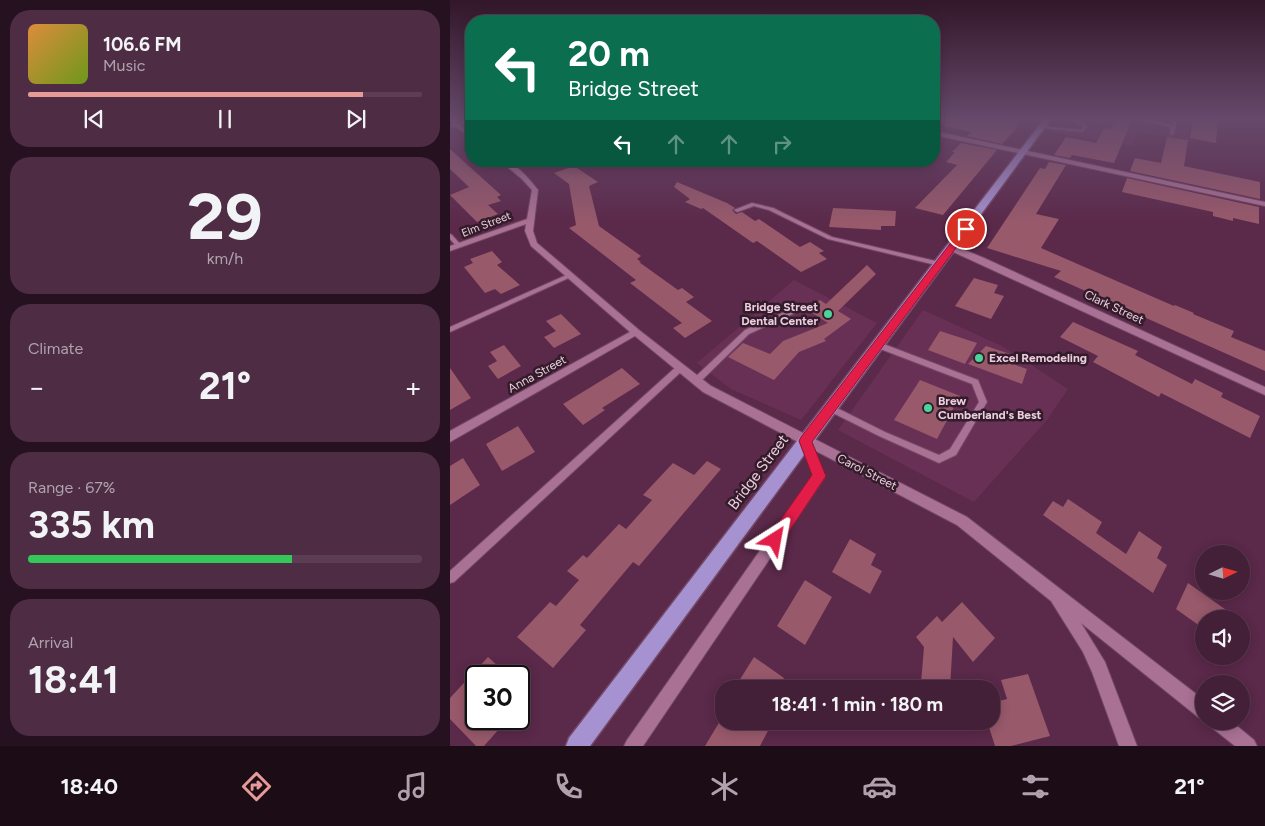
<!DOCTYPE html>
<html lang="en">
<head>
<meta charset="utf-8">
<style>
  :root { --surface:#441f38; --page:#4e2c43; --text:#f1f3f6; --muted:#afa2ae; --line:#5c3d53; --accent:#e69b98 }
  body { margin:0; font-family:Figtree,sans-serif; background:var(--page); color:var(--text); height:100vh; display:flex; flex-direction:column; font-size:19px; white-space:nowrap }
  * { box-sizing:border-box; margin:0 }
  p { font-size:16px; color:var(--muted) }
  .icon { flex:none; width:28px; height:28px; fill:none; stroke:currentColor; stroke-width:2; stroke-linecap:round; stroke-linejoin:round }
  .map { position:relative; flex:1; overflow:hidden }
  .sheet { display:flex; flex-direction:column; gap:10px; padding:10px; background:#25111f; width:450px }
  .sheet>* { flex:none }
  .guide { position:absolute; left:15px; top:15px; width:475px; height:152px; border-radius:20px; box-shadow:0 2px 12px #0003,0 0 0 1px var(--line); background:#0b6e4f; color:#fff; overflow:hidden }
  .needle { width:32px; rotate:85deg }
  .tools { position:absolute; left:745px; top:545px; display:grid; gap:10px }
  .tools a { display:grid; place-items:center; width:55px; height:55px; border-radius:50%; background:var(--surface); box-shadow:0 2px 12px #0003,0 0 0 1px var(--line); font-size:25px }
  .speed { position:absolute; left:15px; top:665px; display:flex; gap:10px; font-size:25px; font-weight:700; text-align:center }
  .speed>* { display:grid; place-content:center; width:65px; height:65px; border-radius:50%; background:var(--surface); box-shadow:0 2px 12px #0003,0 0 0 1px var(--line); line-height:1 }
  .speed .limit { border:2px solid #111; border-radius:8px; background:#fff; color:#111 }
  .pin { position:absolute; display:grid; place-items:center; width:42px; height:42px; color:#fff; margin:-21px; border:2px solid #fff; border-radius:50%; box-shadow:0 1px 5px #0007 }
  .me { position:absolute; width:55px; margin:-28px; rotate:34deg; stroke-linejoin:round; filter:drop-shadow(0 0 4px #0008) }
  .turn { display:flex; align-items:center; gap:18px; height:105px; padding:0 20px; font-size:22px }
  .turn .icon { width:65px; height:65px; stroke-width:2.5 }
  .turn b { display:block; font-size:35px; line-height:42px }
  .lanes { display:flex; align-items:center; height:48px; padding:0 20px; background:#0003; justify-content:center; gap:25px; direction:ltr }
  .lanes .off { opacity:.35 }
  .big { font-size:38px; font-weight:700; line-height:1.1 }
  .sheet .widget { flex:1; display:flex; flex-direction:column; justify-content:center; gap:8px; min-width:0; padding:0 18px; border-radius:20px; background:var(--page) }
  .sheet .dial { align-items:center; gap:0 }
  .dial b { font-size:65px; line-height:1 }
  .song { display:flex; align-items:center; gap:15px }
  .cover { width:60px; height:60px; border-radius:8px; background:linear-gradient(135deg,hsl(30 70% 55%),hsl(80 70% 35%)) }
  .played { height:5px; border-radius:2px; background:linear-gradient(90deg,var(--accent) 85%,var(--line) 85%) }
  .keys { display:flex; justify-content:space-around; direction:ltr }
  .heat { display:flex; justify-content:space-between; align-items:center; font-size:28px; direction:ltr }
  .charge { height:8px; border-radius:4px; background:linear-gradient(90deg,#34c759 67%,var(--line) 0) }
  .trip { position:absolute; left:265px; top:680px; width:285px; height:50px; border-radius:20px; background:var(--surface); box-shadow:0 2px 12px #0003,0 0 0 1px var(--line); font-weight:700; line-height:50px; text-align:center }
  .tab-bar { display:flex; height:80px; justify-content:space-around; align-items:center; background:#1b0c16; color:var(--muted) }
  .tab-bar .icon { width:35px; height:35px }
  .tab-bar .current { color:var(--accent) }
  .tab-bar b { font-size:22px; color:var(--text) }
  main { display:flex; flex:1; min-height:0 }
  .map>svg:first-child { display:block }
  .built { fill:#693056 }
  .building { fill:#98596b }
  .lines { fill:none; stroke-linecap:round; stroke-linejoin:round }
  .service-casing { stroke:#724865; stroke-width:2 }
  .minor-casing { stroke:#724865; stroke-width:2 }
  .primary-casing { stroke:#724865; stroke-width:3 }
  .service { fill:#a97194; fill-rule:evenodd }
  .minor { fill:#a97194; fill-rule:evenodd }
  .primary { fill:#a792d1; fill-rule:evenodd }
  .route { fill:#e11d48; stroke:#92132f }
  .poi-dot { fill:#4dd39a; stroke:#331c2a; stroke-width:2 }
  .labels { text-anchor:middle; stroke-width:5; stroke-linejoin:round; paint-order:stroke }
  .far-street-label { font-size:11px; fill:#edcee0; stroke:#331c2a }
  .poi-label { font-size:12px; font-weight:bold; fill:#edcee0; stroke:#331c2a; text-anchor:start }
  .street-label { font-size:12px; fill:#edcee0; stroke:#331c2a }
  .near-street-label { font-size:15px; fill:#edcee0; stroke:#331c2a }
</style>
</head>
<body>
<main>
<section class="sheet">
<div class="widget">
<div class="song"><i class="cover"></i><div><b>106.6 FM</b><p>Music</p></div></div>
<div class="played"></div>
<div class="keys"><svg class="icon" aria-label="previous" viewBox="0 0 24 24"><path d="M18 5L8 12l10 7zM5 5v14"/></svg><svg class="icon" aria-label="pause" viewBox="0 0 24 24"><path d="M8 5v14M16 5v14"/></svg><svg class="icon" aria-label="next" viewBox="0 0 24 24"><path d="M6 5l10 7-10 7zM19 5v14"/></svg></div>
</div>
<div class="widget dial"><b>29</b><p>km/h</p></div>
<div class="widget"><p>Climate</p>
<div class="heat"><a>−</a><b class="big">21°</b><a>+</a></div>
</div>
<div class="widget"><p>Range · 67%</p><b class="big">335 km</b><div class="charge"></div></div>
<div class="widget"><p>Arrival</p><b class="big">18:41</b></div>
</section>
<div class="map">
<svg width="815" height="746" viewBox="0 0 815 746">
  <rect width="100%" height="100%" fill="#5b294a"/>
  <!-- built -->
  <path class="built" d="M 609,119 L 742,119 L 738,140 L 688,132 L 682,146 L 600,132 Z
    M 344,280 L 427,323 L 351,420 L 281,389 L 247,363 Z
    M 473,310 L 552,346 L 618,389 L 597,420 L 524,502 L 388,430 Z"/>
  <!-- building -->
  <path class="building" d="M 495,119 L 570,119 L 565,126 L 568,127 L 552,144 L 517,136 L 521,132 L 494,126 Z
    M 743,119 L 768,119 L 766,143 L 740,138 Z
    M 665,120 L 681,122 L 664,163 L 622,155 L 620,158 L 604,155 L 616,137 L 646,143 L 654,128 L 660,129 Z
    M 717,137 L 738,140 L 734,166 L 810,182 L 810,199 L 680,171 L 685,158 L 711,163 Z
    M 511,143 L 547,150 L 493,215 L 465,208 L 507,165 L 496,162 L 505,152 L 502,152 Z
    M 0,149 L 51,195 L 47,197 L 51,201 L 38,205 L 48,214 L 27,222 L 0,195 L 19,187 L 0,169 Z
    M 599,162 L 616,165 L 586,214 L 609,219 L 591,248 L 724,306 L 725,305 L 744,313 L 743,314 L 784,331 L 781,337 L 815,351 L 815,371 L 604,277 L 611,271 L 537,248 L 590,168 L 595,169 Z
    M 124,166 L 148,182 L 139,186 L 149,226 L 191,256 L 187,259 L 191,262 L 189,262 L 228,290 L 232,288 L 244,297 L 236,302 L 262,321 L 235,338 L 223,328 L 232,323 L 180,283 L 186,280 L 119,228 L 126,225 L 119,184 L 104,173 Z
    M 677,178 L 809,207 L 809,224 L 783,218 L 783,221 L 763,216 L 763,212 L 672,192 Z
    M 227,182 L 277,203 L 285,208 L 282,210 L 286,214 L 292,212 L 305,221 L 309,219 L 350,247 L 360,242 L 374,251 L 369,253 L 377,259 L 351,272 L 307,241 L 303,243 L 253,208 L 251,209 L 235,202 L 240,199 L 224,187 Z
    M 383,208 L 446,211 L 445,226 L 431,226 L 431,230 L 379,227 Z
    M 42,251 L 52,262 L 47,265 L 70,285 L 51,294 L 45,289 L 35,293 L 14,267 L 23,263 L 20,259 Z
    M 417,265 L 426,274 L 388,311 L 401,319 L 374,339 L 376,341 L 349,352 L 324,380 L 278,357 L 293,343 L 320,354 L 333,341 L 378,323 L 356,309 L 370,300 L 376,304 Z
    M 524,278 L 548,285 L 544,293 L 554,296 L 541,319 L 505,306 Z
    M 111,314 L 131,334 L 104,348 L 94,337 L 106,331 L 96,321 Z
    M 623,322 L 688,351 L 685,355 L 742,384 L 745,379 L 773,393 L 771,397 L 810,416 L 800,438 L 711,393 L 709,397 L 643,362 L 648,356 L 610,337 Z
    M 490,331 L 527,343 L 515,364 L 478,350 Z
    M 54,345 L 71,366 L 48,379 L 38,366 L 47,361 L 40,352 Z
    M 536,346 L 560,354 L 557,362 L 577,369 L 572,384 L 518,364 Z
    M 0,368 L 21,398 L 0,410 Z
    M 172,368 L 190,384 L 152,408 L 155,410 L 133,425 L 113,404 Z
    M 470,380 L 510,396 L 487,439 L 444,420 Z
    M 68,426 L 85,452 L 52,471 L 36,444 Z
    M 13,458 L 30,485 L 0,505 L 0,466 Z
    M 257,461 L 271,469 L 189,566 L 183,562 L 130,625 L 136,630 L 103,668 L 67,637 L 100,602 L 106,606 L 129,580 L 117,571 L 133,555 L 137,558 L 169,524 L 176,529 L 202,500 L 193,495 L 223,463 L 244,475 Z
    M 618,499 L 652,522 L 646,533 L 676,554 L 689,531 L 712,547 L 707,558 L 717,565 L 703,593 L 593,515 L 603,501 L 613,507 Z
    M 400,539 L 426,554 L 421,565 L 432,571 L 420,594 L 382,572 Z
    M 355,580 L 382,597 L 355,645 L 327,626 Z
    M 738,583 L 789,619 L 754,619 L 754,629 L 726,609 Z
    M 512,602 L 545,638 L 523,662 L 503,637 L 500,689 L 471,683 L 474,647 L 466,637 L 487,616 L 492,622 Z
    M 38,657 L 59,676 L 26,676 L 26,719 L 58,719 L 34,746 L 26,746 L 0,719 L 0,698 Z
    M 304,657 L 334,678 L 327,689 L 284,689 Z
    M 578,674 L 600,736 L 561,746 L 545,746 L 537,721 L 541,721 L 541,703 L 557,699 L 551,680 Z
    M 270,721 L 323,721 L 310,746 L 255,746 Z"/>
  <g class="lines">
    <defs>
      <path id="service" d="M 620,119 L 634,123 L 637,127 L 632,132 L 592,128 L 590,127 L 592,126 L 631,130 L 633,127 L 632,125 L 620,121 Z
        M 648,119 L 652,119 L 648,123 L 646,122 Z
        M 684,119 L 694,119 L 722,125 L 723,119 L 727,119 L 724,134 L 722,135 L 720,134 L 721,127 Z
        M 302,203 L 323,208 L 382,237 L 490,262 L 493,264 L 490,266 L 378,239 L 319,210 L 304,206 L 287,212 L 284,210 Z
        M 0,234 L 2,235 L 11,245 L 11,247 L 7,247 L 0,239 Z
        M 121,273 L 123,274 L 123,276 L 0,332 L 0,327 Z
        M 343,308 L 347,308 L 348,310 L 347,312 L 299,334 L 249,383 L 243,383 L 242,381 L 243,379 L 295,330 Z
        M 425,343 L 431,343 L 528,380 L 537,402 L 506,455 L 489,463 L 429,436 L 377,410 L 376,408 L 377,406 L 383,406 L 435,432 L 489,455 L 500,449 L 529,402 L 522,384 L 425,347 L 424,345 Z
        M 230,365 L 234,368 L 233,370 L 4,582 L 0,583 L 0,571 L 227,366 Z"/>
      <path id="minor" d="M 0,119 L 4,119 L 8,123 L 21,120 L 21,123 L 11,125 L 21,133 L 21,138 L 6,127 L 1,127 L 1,125 L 3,124 Z
        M 484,131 L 815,202 L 815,206 L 484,135 Z
        M 50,161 C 65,161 79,179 88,190 L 83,231 L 87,243 L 189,330 L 261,386 L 517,517 L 754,700 L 754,719 L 748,717 L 631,623 L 655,662 L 687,746 L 669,746 L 642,672 L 633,652 L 601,601 L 507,525 L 364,450 L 375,476 L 373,480 L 193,746 L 174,746 L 177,740 L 363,475 L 350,443 L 253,392 L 185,336 L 0,442 L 0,431 L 180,332 L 81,246 L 75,231 L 76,224 L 0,251 L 0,246 L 77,219 L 82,190 L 72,179 Z
        M 499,246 L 505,246 L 534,258 L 815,387 L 815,395 L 499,250 Z
        M 759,721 L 781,721 L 804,740 L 807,746 L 785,746 L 761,727 Z"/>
      <path id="primary" d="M 594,119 L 601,119 L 140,746 L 116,746 L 119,738 Z"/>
    </defs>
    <!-- service casing -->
    <use href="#service" class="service-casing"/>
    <!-- minor casing -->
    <use href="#minor" class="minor-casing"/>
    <!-- primary casing -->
    <use href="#primary" class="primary-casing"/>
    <!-- service -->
    <use href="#service" class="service"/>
    <!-- minor -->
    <use href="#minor" class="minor"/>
    <!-- primary -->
    <use href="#primary" class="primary"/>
  </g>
  <!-- sky -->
  <linearGradient id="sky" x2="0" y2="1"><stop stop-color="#321729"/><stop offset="0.53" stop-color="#66496b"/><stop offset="1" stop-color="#66496b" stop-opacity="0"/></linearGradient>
  <rect width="815" height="224" fill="url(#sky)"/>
  <!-- route -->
  <path class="route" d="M 513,227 L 520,229 L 362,442 L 376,476 L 330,545 L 325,547 L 320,545 L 318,540 L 320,535 L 362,475 L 349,441 L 351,437 Z"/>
  <!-- markers -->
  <g class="poi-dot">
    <circle cx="378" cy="314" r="5"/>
    <circle cx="529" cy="358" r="5"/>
    <circle cx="478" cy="408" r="5"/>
  </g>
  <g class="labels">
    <!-- far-street labels -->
    <g class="far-street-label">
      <text transform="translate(36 224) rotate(-21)" y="4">Elm Street</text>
    </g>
    <!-- poi labels -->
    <g class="poi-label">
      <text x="368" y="311" text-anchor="end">Bridge Street<tspan x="368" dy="14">Dental Center</tspan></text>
      <text x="539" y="362">Excel Remodeling</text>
      <text x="488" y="405">Brew<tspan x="488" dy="14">Cumberland's Best</tspan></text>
    </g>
    <!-- street labels -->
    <g class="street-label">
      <text transform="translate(664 307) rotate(25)" y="4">Clark Street</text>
      <text transform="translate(87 374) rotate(-29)" y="4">Anna Street</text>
      <text transform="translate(417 472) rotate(27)" y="4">Carol Street</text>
    </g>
    <!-- near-street labels -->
    <g class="near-street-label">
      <text transform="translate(308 472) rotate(-53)" y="5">Bridge Street</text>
    </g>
  </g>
</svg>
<div class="tools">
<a><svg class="needle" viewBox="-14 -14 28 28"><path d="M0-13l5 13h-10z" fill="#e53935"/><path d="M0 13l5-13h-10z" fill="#afa2ae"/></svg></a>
<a><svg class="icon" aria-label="sound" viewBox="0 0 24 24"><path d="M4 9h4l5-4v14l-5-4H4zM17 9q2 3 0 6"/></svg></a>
<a><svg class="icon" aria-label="layers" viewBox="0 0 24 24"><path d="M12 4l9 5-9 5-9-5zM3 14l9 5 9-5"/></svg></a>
</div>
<div class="speed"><div class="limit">30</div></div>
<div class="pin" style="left:516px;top:229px;background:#d93025"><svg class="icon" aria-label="arrive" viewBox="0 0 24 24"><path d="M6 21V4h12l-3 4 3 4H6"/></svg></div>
<svg class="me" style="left:325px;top:540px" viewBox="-20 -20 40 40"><path d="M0-17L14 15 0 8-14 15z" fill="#e11d48" stroke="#fff" stroke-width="4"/></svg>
<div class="trip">18:41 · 1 min · 180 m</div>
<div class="guide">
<div class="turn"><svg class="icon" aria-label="left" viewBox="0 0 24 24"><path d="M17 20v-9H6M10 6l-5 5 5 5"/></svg><div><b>20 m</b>Bridge Street</div></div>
<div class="lanes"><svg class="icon" aria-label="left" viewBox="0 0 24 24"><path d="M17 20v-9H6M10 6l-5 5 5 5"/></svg><svg class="icon off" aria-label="ahead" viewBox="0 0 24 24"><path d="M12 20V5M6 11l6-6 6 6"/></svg><svg class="icon off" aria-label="ahead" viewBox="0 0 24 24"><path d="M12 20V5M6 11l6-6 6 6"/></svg><svg class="icon off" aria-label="right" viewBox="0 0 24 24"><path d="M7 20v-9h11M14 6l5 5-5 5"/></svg></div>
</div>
</div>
</main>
<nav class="tab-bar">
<b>18:40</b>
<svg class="icon current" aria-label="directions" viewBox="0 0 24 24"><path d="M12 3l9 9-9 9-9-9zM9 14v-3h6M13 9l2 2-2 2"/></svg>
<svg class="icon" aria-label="music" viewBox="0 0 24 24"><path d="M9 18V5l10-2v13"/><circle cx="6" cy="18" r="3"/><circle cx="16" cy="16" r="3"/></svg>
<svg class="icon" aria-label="phone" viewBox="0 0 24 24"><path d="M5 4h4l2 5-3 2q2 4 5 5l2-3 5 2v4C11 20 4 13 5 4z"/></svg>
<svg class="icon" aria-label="climate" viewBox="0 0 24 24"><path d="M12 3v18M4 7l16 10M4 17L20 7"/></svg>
<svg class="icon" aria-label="car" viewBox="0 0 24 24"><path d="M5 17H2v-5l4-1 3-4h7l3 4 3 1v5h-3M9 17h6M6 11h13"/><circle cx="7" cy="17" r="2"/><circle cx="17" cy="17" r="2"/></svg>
<svg class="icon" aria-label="filters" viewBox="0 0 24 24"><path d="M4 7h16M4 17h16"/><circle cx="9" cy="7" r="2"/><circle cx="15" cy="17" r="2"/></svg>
<b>21°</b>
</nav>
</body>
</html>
